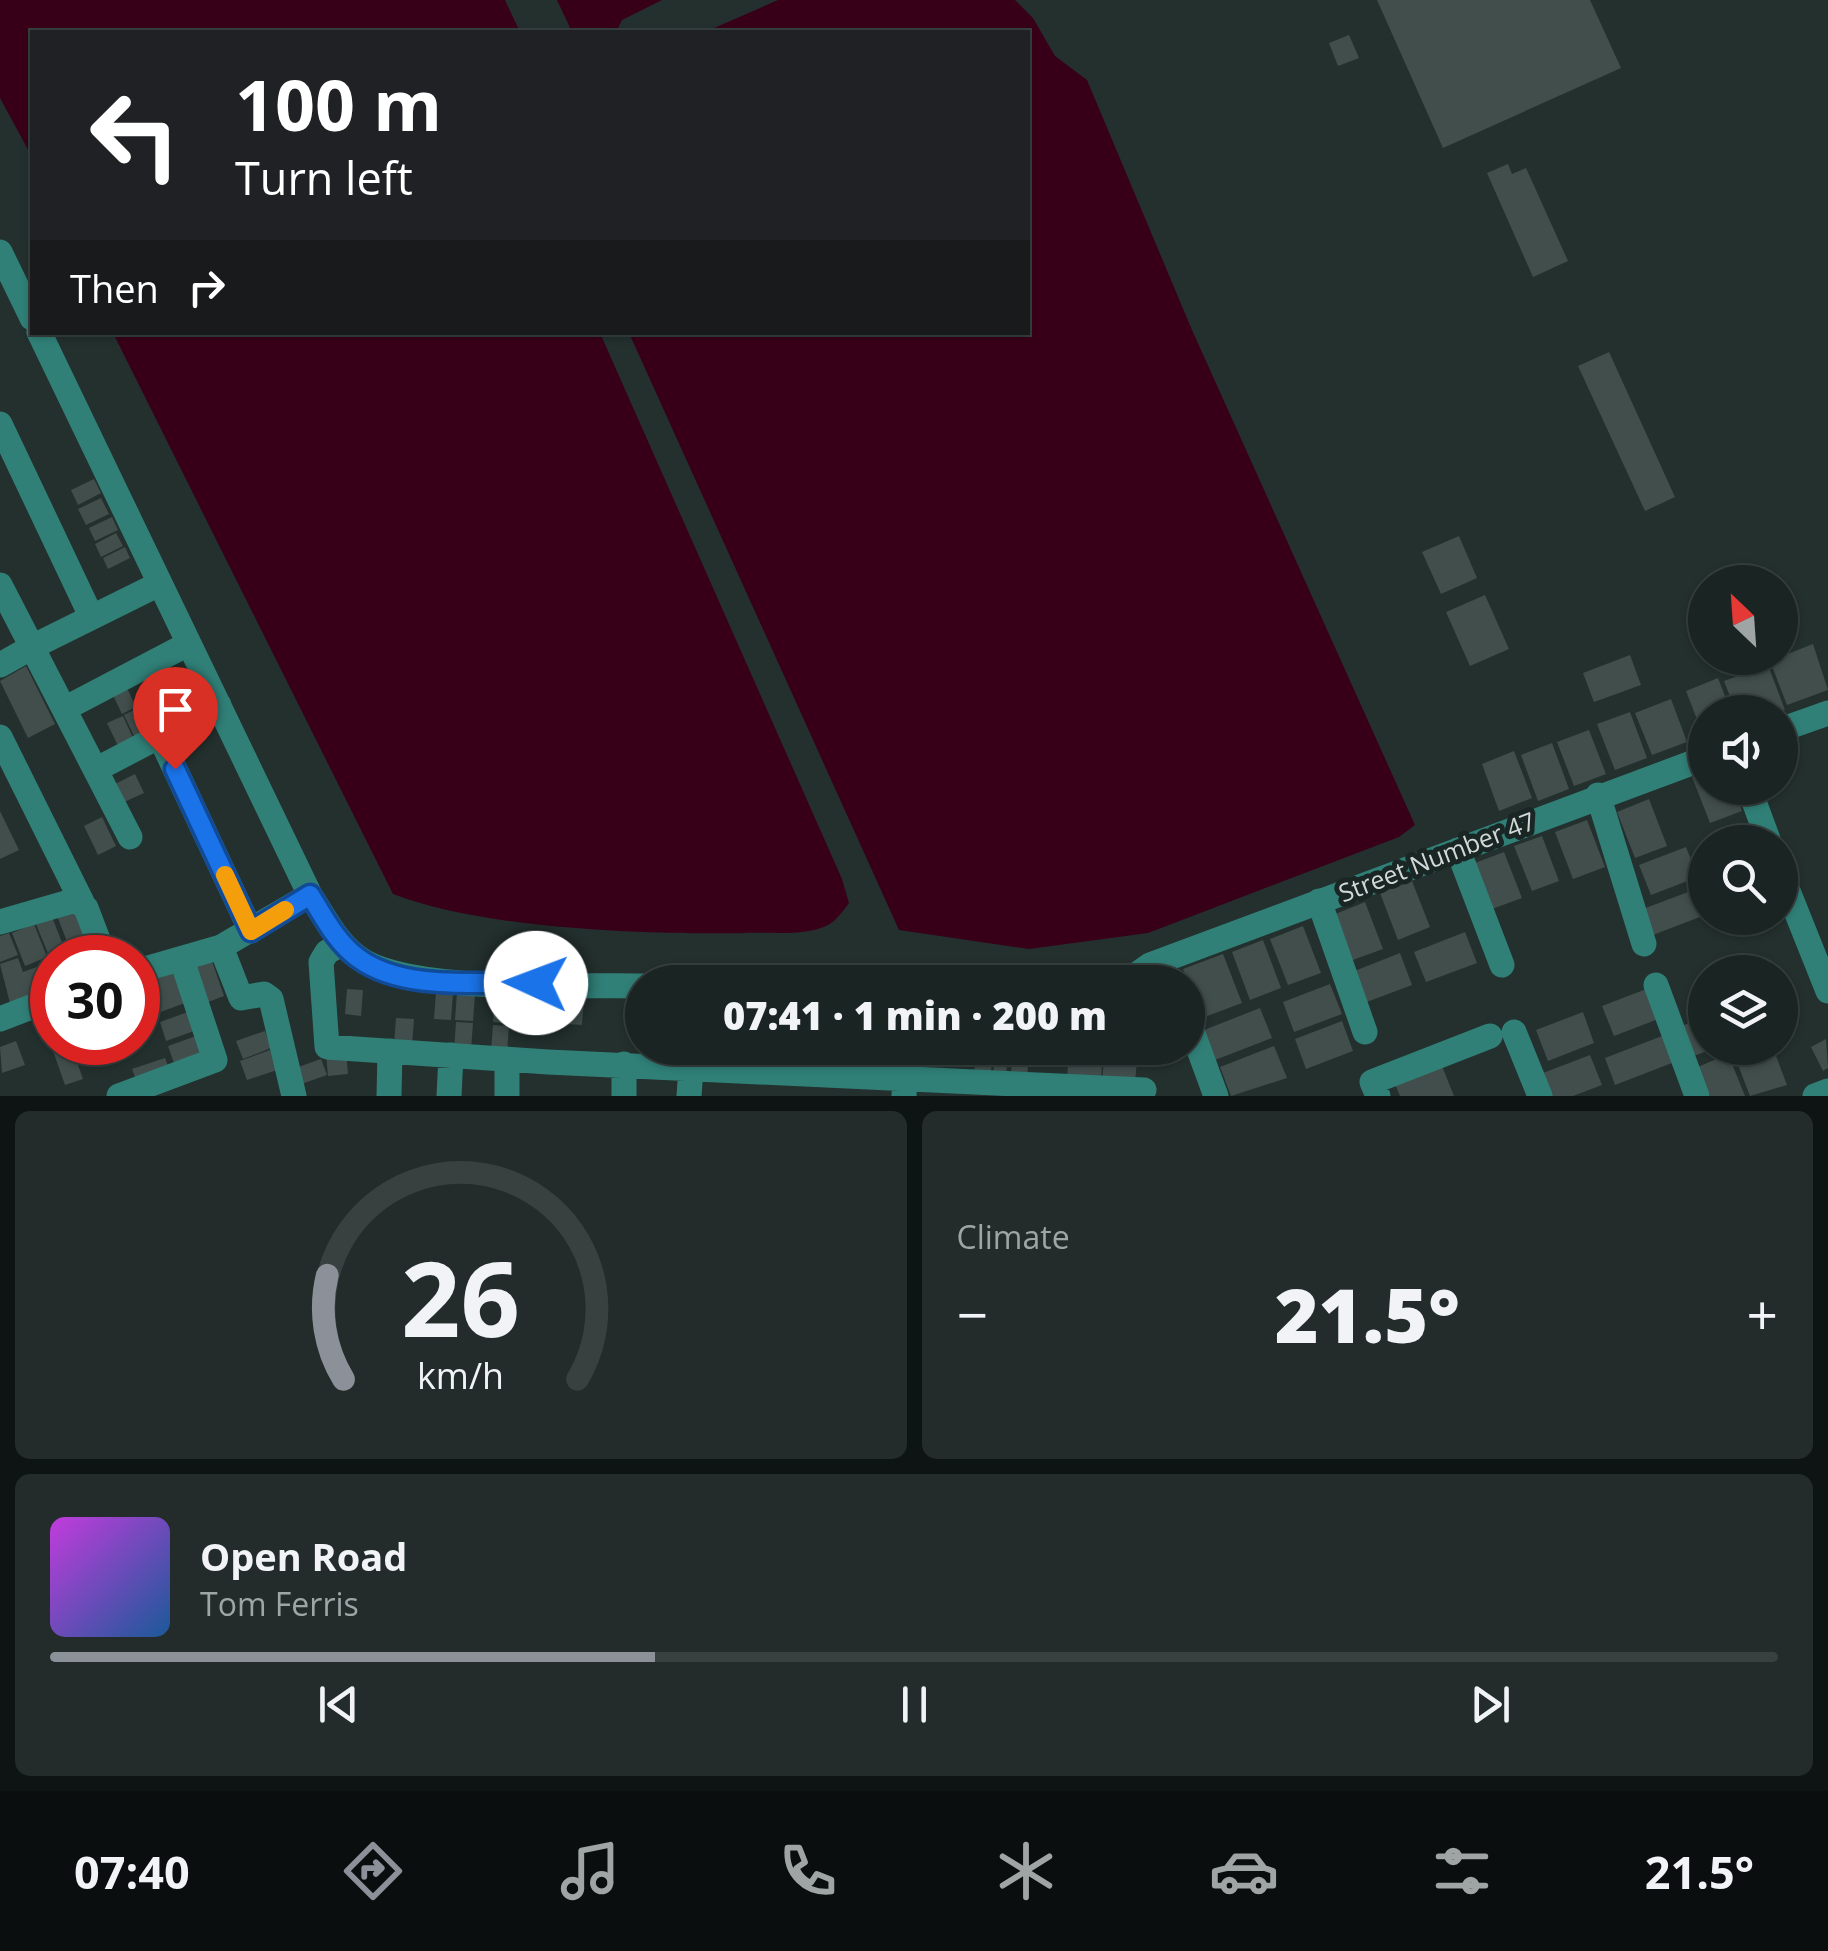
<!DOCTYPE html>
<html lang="en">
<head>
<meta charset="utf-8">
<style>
  :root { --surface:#1a2422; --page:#232c2a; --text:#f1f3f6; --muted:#9fa4a5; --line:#384140; --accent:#8c9099 }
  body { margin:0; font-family:"Open Sans",sans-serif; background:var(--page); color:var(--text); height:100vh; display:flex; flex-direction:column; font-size:38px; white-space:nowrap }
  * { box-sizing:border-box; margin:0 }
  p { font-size:32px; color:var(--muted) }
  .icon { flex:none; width:55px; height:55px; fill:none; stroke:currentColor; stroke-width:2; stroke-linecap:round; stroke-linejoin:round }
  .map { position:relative; height:1096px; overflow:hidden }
  .panel { display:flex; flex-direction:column; gap:15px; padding:15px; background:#0e1413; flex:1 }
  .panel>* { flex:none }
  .banner { position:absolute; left:30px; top:30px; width:1000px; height:305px; border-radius:0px; box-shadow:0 2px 8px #0004,0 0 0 2px var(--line); background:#202124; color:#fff; overflow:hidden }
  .needle { width:65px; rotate:335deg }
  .fabs { position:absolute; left:1688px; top:565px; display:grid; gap:20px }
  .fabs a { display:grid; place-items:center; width:110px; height:110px; border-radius:50%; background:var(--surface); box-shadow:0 2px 8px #0004,0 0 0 2px var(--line); font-size:50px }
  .speed { position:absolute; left:30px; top:935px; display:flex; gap:20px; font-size:50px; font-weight:700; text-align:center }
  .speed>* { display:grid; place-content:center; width:130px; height:130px; border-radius:50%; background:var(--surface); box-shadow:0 2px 8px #0004,0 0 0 2px var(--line); line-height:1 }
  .speed .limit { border:15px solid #d22; background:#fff; color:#111 }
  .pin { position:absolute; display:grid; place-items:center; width:85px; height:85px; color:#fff; margin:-102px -42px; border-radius:50% 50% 50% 0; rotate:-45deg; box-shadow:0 0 10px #0007 }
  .pin .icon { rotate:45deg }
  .me { position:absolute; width:110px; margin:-55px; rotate:272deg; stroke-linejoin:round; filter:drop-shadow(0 0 8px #0008) }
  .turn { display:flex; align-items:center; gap:35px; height:210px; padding:0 40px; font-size:45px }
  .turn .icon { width:130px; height:130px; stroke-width:2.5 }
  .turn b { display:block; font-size:70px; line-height:85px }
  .then { display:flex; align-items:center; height:95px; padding:0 40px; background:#0003; gap:20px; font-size:38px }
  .big { font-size:75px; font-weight:800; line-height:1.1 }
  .panel .card { flex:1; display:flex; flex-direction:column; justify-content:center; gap:15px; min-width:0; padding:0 35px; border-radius:15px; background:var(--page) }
  .panel .dial { align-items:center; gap:0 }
  .dial svg { height:260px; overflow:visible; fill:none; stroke:var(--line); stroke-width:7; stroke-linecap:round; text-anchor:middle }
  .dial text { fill:var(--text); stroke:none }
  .song { display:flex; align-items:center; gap:30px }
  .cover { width:120px; height:120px; border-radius:15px; background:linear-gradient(135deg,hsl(290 70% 55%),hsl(210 70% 35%)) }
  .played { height:10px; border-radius:5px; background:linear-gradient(90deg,var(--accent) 35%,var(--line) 35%) }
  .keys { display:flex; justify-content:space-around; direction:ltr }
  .heat { display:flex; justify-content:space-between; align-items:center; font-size:55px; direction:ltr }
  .panel .tiles { flex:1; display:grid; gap:15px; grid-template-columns:1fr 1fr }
  .card:last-child { grid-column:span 2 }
  .trip { position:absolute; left:625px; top:965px; width:580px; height:100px; border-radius:50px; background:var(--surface); box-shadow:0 2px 8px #0004,0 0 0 2px var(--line); font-weight:800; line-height:100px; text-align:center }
  .menu { display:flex; height:160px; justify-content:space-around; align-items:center; background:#0a0e0e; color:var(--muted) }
  .menu .icon { width:70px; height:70px }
  .menu .selected { color:var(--accent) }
  .menu b { font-size:45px; color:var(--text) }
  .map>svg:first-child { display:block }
  .water { fill:#380018 }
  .building { fill:#414e4c }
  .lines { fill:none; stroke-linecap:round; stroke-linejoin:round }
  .minor { stroke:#308078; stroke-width:25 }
  .route-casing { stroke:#114b97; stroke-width:25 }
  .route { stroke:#1a73e8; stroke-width:18 }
  .slow { stroke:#f59e0b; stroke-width:18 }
  .labels { text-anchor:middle; stroke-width:10; stroke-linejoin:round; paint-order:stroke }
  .street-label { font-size:25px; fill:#d1d9d8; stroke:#1a2624 }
</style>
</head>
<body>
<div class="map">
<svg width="1828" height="1096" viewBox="0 0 1828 1096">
  <rect width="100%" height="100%" fill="#23302e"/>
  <!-- water -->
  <path class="water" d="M 0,0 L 505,0 L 520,32 L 32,32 L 32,157 L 0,98 Z
    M 557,0 L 662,0 L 622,20 L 616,32 L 572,32 Z
    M 778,0 L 1015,0 L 1033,18 L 1055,56 L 1087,80 L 1192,330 L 1415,825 L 1399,837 L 1148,933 L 1029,949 L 899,930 L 629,333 L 1028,332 L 1028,32 L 705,32 Z
    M 119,332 L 600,333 L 842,879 L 849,903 C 838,918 832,926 814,930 C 793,935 766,932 744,933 C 646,935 484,929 393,894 L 115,337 Z"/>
  <!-- building -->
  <path class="building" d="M 1377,0 L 1590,0 L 1621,68 L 1443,148 Z
    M 1349,35 L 1359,58 L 1338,66 L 1329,43 Z
    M 1508,164 L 1512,174 L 1526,168 L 1568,261 L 1533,277 L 1487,173 Z
    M 1609,352 L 1675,497 L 1645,511 L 1578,366 Z
    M 94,479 L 101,493 L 78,505 L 71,490 Z
    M 101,498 L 109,514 L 86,525 L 78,509 Z
    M 112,517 L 118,530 L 95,541 L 89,528 Z
    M 116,533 L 123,546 L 101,557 L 95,544 Z
    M 1459,536 L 1477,578 L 1441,594 L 1422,552 Z
    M 125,547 L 130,558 L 108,569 L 103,558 Z
    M 1485,595 L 1509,649 L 1470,666 L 1446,612 Z
    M 1813,644 L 1828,690 L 1787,705 L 1770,661 Z
    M 1630,655 L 1641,685 L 1594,702 L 1583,673 Z
    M 1768,665 L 1785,710 L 1736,712 L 1724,681 Z
    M 26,666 L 55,724 L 28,738 L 0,681 Z
    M 1718,678 L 1731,712 L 1705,712 L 1705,740 L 1686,691 Z
    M 125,684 L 136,707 L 122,714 L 111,691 Z
    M 1671,699 L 1687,742 L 1652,755 L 1635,713 Z
    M 140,707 L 153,732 L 136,740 L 124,715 Z
    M 1630,712 L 1647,758 L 1615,770 L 1597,724 Z
    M 123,716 L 134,740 L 119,748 L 107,723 Z
    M 1589,730 L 1606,774 L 1574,786 L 1557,742 Z
    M 1552,743 L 1569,789 L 1538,801 L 1521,755 Z
    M 1514,751 L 1532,798 L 1499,811 L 1482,764 Z
    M 1705,772 L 1705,788 L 1733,788 L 1742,811 L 1710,823 L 1692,777 Z
    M 135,774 L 144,793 L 122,803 L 113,785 Z
    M 1649,799 L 1667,846 L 1635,858 L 1617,812 Z
    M 0,811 L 19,850 L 0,859 Z
    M 102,817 L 116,846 L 98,855 L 84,826 Z
    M 1587,820 L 1605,867 L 1573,879 L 1555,832 Z
    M 1749,828 L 1754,842 L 1711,842 Z
    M 1542,836 L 1559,881 L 1532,891 L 1514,846 Z
    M 1686,847 L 1698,877 L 1651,895 L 1639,865 Z
    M 1504,852 L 1522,898 L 1492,909 L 1475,863 Z
    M 1412,881 L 1430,927 L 1398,940 L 1380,893 Z
    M 1696,889 L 1705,915 L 1653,935 L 1643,909 Z
    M 1365,902 L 1383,949 L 1350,961 L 1333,915 Z
    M 81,907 L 94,939 L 70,949 L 57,916 Z
    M 52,917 L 65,950 L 49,956 L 36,924 Z
    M 34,924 L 47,957 L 25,966 L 12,933 Z
    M 1303,926 L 1321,973 L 1288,985 L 1270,939 Z
    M 1465,932 L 1477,963 L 1426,982 L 1414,952 Z
    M 9,933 L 18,955 L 0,962 L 0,936 Z
    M 1263,940 L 1281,988 L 1250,1000 L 1232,952 Z
    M 1400,953 L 1412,985 L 1364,1003 L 1352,972 Z
    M 1223,954 L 1242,1003 L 1202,1018 L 1183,969 Z
    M 18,958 L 23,972 L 48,963 L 52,996 L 12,1011 L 0,964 Z
    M 212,961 L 224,996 L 200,1005 L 187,970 Z
    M 179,971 L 190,1001 L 158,1013 L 147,982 Z
    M 1330,984 L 1342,1014 L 1294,1032 L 1283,1002 Z
    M 1649,988 L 1661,1018 L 1614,1036 L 1602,1006 Z
    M 347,989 L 363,990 L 361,1016 L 345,1014 Z
    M 436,992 L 453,993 L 451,1020 L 434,1019 Z
    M 457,993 L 475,994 L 473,1021 L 455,1020 Z
    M 495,994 L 513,995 L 511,1024 L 493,1022 Z
    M 550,999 L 566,1000 L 565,1024 L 549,1023 Z
    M 569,1000 L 584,1000 L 582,1025 L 568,1024 Z
    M 148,1004 L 154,1022 L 138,1028 L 138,1008 Z
    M 1260,1008 L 1272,1038 L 1215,1060 L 1204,1030 Z
    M 188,1012 L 194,1031 L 166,1041 L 160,1022 Z
    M 1583,1012 L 1594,1043 L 1548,1061 L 1536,1030 Z
    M 1705,1017 L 1705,1048 L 1715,1048 L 1691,1057 L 1679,1027 Z
    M 396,1018 L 414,1019 L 412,1045 L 394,1044 Z
    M 1342,1021 L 1353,1051 L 1306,1069 L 1295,1039 Z
    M 456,1022 L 473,1023 L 471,1050 L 454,1049 Z
    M 493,1025 L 509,1026 L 507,1052 L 491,1051 Z
    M 265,1031 L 271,1048 L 243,1059 L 236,1041 Z
    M 199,1035 L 209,1061 L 177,1072 L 168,1046 Z
    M 1662,1036 L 1672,1063 L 1615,1085 L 1605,1058 Z
    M 1826,1039 L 1828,1068 L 1823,1071 L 1811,1047 Z
    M 16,1041 L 25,1065 L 2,1073 L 0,1047 Z
    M 70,1042 L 83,1079 L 65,1085 L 52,1048 Z
    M 1274,1046 L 1287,1078 L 1231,1096 L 1220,1067 Z
    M 835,1048 L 851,1048 L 850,1068 L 833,1067 Z
    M 869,1048 L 887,1048 L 885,1073 L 867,1072 Z
    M 976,1048 L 992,1049 L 991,1078 L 974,1077 Z
    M 995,1048 L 1008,1049 L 1006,1079 L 993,1078 Z
    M 1069,1048 L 1103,1048 L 1101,1081 L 1067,1080 Z
    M 1105,1048 L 1138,1048 L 1135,1083 L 1102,1081 Z
    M 1762,1048 L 1773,1048 L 1787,1085 L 1750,1096 L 1735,1057 Z
    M 270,1050 L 277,1070 L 247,1080 L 240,1061 Z
    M 1012,1050 L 1029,1051 L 1027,1080 L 1011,1079 Z
    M 346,1051 L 348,1074 L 328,1076 L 326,1052 Z
    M 1728,1054 L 1745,1096 L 1710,1096 L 1698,1067 Z
    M 1590,1055 L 1602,1085 L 1573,1096 L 1552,1096 L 1543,1073 Z
    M 165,1058 L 171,1073 L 138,1085 L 132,1069 Z
    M 321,1059 L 327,1075 L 293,1087 L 287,1071 Z
    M 1442,1066 L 1454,1096 L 1400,1096 L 1395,1084 Z"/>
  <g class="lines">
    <!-- minor -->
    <path class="minor" d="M 0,252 L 32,318
      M 39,332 L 310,895 C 324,916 336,941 356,956 C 405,995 576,984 642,986
      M 0,424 L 91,616
      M 0,585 L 32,647 L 159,584
      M 0,665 L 32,647 L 130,837
      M 66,708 L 188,644
      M 1780,730 L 1828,713
      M 0,737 L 82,902
      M 160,737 L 251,931
      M 97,769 L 219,705
      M 1749,788 L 1769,842
      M 1598,795 L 1644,944
      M 1458,850 L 1502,965
      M 1780,871 L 1828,991
      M 1319,901 L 1365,1032
      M 0,922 L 76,900 L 86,908 L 105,958
      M 342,944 L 327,952 L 321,962 L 327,1047 L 548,1062 L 1144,1090
      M 221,947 L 241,998 L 264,994 L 271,999 L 294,1096
      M 138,971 L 221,947 L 310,895
      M 1126,982 L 1150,965 L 1705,758
      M 1656,985 L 1697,1096
      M 0,1019 L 52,999
      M 1188,1020 L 1216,1096
      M 1514,1032 L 1540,1096
      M 119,1096 L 215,1060 L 182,960
      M 389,1096 L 390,1051
      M 449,1096 L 451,1055
      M 507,1096 L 507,1059
      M 624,1096 L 624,1064
      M 689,1096 L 691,1068
      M 904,1096 L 906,1048
      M 1378,1096 L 1372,1082 L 1490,1036
      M 1815,1096 L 1828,1091"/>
  </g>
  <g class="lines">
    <defs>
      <path id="route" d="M 175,769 L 251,931 L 310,895 C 324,917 336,942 358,958 C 404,992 481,981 536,983"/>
    </defs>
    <!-- route casing -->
    <use href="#route" class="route-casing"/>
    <!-- route -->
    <use href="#route" class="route"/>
    <!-- slow -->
    <path class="slow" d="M 225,875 L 251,931 L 285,910"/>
  </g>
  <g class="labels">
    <!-- street labels -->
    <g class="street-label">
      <text transform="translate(1437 857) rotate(-21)" y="9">Street Number 47</text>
    </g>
  </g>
</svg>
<div class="fabs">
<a><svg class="needle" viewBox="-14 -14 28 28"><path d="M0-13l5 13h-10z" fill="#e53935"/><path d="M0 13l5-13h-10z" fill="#9fa4a5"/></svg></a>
<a><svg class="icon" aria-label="sound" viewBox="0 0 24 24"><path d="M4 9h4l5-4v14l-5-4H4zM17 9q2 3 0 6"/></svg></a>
<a><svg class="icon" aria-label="search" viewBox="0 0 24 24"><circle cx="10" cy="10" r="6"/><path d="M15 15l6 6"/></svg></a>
<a><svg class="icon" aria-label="layers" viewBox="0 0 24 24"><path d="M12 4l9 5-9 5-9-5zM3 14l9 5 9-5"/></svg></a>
</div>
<div class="speed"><div class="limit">30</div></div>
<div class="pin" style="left:175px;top:769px;background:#d93025"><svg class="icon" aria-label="arrive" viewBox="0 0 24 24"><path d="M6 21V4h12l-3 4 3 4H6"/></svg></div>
<svg class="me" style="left:536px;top:983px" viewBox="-20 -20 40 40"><circle r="19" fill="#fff"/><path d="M0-13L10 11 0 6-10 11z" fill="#1a73e8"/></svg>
<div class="trip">07:41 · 1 min · 200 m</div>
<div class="banner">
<div class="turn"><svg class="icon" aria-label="left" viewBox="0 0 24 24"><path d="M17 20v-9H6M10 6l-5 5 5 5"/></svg><div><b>100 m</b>Turn left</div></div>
<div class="then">Then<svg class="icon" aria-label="right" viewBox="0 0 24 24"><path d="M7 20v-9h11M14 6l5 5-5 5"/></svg></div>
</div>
</div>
<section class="panel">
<div class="tiles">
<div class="card dial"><svg viewBox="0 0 100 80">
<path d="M14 69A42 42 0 1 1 86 69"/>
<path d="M14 69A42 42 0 0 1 9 37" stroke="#8c9099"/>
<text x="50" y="56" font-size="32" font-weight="700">26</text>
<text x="50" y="72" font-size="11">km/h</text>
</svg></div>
<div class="card"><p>Climate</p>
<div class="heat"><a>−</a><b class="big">21.5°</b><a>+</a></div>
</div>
<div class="card">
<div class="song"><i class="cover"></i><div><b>Open Road</b><p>Tom Ferris</p></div></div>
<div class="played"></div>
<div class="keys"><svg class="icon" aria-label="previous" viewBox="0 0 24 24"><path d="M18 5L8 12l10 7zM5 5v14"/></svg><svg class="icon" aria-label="pause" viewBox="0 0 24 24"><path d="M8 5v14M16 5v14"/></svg><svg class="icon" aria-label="next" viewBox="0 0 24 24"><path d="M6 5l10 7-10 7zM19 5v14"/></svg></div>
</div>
</div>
</section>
<nav class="menu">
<b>07:40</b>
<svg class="icon selected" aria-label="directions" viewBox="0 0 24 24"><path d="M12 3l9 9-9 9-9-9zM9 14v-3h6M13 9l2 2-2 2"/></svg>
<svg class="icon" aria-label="music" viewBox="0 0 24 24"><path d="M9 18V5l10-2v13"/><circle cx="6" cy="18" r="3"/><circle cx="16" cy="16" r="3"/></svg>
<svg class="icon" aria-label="phone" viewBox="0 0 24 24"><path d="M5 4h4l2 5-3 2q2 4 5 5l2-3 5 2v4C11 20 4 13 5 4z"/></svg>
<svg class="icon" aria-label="climate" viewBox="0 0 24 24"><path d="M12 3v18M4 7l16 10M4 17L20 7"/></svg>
<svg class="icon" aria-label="car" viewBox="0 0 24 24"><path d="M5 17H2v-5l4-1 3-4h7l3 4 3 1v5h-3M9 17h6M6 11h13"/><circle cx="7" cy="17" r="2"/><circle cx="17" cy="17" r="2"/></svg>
<svg class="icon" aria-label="filters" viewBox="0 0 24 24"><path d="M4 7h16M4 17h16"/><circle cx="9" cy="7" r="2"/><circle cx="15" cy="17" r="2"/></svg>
<b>21.5°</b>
</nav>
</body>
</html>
